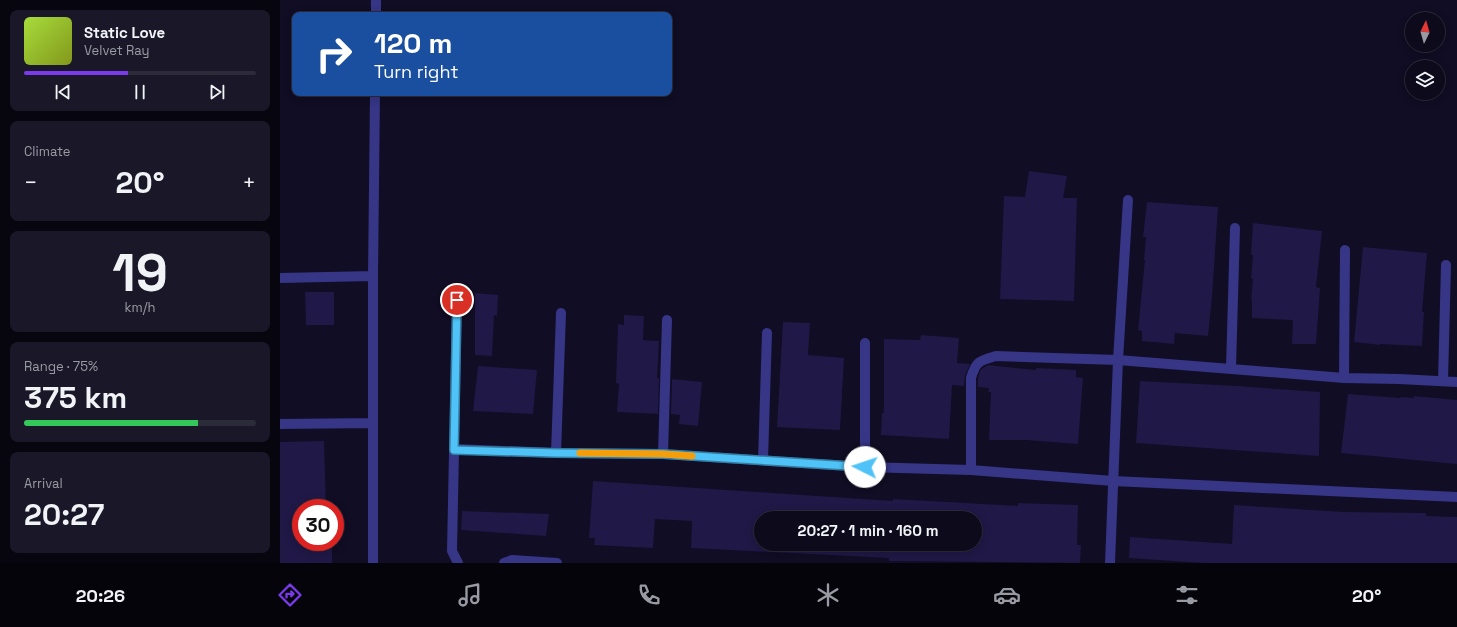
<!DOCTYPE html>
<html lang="en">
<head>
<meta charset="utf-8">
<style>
  :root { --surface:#0c0a1b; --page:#1a1828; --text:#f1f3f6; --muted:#9a9aa3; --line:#2c2b3a; --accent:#7c3aed }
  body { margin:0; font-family:"Space Grotesk",sans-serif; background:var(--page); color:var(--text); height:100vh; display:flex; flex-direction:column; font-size:15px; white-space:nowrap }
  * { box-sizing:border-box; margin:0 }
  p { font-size:13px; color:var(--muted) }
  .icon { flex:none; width:22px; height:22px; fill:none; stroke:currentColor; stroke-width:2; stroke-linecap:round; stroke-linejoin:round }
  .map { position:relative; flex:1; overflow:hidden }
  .sheet { display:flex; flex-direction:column; gap:10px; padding:10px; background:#07060f; width:280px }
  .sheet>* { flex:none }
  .banner { position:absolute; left:12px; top:12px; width:380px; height:84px; border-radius:8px; box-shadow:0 2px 10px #0003,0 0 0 1px var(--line); background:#1a4fa0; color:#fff; overflow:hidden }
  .needle { width:26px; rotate:5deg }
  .tools { position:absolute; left:1125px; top:12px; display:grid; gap:8px }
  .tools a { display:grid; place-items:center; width:40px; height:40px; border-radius:50%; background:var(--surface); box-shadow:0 2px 10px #0003,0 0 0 1px var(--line); font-size:20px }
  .speed { position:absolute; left:12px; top:499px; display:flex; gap:8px; font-size:20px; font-weight:700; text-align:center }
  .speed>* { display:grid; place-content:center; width:52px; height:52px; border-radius:50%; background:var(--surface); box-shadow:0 2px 10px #0003,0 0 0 1px var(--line); line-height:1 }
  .speed .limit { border:6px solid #d22; background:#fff; color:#111 }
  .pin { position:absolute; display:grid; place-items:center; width:34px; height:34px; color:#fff; margin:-17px; border:2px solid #fff; border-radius:50%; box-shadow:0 1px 4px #0007 }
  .me { position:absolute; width:44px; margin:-22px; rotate:274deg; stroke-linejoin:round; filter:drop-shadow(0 0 3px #0008) }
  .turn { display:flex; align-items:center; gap:14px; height:84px; padding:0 16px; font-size:18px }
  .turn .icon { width:52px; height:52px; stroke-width:2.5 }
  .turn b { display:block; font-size:28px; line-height:34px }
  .big { font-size:30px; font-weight:800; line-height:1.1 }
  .sheet .tile { flex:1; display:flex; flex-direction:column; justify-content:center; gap:6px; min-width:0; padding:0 14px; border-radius:8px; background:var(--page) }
  .sheet .dial { align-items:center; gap:0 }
  .dial b { font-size:52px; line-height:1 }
  .song { display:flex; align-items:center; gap:12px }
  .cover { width:48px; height:48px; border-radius:6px; background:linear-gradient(135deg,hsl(80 70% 55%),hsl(70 70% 35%)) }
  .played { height:4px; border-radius:2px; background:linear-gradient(90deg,var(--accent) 45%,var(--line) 45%) }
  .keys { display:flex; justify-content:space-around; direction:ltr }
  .heat { display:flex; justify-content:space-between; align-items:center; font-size:22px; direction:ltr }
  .charge { height:6px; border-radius:3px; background:linear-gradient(90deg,#34c759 75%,var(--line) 0) }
  .trip { position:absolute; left:474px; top:511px; width:228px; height:40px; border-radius:20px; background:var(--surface); box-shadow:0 2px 10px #0003,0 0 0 1px var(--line); font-weight:800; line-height:40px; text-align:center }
  .menu { display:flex; height:64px; justify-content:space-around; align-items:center; background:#05040b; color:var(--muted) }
  .menu .icon { width:28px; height:28px }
  .menu .selected { color:var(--accent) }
  .menu b { font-size:18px; color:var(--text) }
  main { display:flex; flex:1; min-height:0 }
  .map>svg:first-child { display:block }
  .building { fill:#201846; fill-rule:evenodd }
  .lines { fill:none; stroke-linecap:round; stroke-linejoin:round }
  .street { stroke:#363586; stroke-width:10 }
  .route-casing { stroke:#337fa1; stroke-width:10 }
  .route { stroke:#4fc3f7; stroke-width:7 }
  .slow { stroke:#f59e0b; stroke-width:7 }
</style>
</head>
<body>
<main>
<section class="sheet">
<div class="tile">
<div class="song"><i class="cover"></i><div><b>Static Love</b><p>Velvet Ray</p></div></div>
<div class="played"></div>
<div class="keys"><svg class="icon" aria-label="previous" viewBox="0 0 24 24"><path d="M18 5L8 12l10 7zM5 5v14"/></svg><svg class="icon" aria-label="pause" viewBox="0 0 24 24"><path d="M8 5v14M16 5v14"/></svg><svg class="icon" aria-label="next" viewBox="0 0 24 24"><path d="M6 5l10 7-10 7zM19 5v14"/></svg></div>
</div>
<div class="tile"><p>Climate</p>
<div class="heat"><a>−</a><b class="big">20°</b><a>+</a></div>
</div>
<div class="tile dial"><b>19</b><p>km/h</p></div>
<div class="tile"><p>Range · 75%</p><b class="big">375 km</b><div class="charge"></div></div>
<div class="tile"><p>Arrival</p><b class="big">20:27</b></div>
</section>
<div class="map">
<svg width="1177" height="563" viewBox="0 0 1177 563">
  <rect width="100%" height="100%" fill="#100d24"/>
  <!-- building -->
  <path class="building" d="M 749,171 L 787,176 L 783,198 L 797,198 L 794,301 L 720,299 L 724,196 L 745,197 Z
    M 867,202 L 938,207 L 932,297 L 928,336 L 895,333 L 894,344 L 862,341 L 862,331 L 858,330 L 865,260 L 864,260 L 866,237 L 863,237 Z
    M 973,223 L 1042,231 L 1036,287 L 1040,288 L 1036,344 L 1012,344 L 1013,321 L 1012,320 L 972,318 L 972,299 L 971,299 L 973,279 L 971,278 L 973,255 L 971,255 Z
    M 1083,247 L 1147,253 L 1142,312 L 1144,312 L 1142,346 L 1100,344 L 1100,345 L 1074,342 Z
    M 25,292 L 54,292 L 54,325 L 26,325 Z
    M 195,293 L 218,295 L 217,316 L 214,315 L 212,356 L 195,355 Z
    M 344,315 L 364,316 L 363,340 L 379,341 L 377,378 L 379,378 L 378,414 L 337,412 L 339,384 L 336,383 L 338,324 L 344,325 Z
    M 503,322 L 530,323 L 528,355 L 564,358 L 560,430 L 497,427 Z
    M 641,335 L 679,338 L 677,363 L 690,364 L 685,376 L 684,386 L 672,385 L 669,439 L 601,435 L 602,413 L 604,413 L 604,339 L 640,340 Z
    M 708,365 L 756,370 L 756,368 L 796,370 L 796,377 L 803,378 L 798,444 L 746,440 L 709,440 L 711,392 L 708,392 L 709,388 L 698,387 L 698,379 L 700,371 L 703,368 Z
    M 198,366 L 257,370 L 253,414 L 193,411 Z
    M 392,379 L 422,382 L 418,426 L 399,424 L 400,415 L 391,414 Z
    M 860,381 L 957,386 L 1040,392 L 1039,456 L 856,443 Z
    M 1068,394 L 1120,398 L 1120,397 L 1134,398 L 1134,396 L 1177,400 L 1177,464 L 1061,453 Z
    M 44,441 L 46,508 L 21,508 L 21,544 L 52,544 L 52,563 L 0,563 L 0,442 Z
    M 313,481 L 613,501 L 613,499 L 738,506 L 738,503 L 798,505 L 797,545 L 801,545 L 800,563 L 609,561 L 609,558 L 411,548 L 412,521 L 375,519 L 373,548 L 314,545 L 315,538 L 309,538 ZM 481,518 L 695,518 L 695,544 L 481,544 Z
    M 954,505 L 1064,512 L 1146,513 L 1146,516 L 1177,517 L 1177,563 L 923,563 L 849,558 L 850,537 L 952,544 Z
    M 182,511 L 269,514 L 266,536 L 181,530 Z"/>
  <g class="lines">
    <!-- street -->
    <path class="street" d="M 96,15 L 96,0
      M 0,278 L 93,276
      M 177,300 L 172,551 L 178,563
      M 951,368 L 955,228
      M 1064,378 L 1065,250
      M 1163,381 L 1166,265
      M 0,424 L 93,423
      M 174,449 L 276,453 L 383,454 L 585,467 L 691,470 L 833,481 L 1177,497
      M 276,453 L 281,313
      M 383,454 L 387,320
      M 483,460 L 487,333
      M 585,467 L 585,343
      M 691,470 L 691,378 C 696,361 699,361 716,356 L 838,360 L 1064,378 L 1119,379 L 1177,382
      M 93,563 L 93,276 L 95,93
      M 224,563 L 232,560 L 277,563
      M 830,563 L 838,360 L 848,200"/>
  </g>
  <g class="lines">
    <defs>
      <path id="route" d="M 177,300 L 174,450 L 276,453 L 383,454 L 585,467"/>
    </defs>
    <!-- route casing -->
    <use href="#route" class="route-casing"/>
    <!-- route -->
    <use href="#route" class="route"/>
    <!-- slow -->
    <path class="slow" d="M 300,453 L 383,454 L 412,456"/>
  </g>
</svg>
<div class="tools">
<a><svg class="needle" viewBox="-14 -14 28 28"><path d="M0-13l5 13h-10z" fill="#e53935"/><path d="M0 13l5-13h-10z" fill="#9a9aa3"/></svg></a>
<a><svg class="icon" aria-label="layers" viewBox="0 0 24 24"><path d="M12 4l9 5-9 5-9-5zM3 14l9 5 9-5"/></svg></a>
</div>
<div class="speed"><div class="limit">30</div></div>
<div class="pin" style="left:177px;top:300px;background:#d93025"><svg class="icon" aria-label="arrive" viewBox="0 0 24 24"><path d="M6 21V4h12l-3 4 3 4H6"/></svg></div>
<svg class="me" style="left:585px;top:467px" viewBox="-20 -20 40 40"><circle r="19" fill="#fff"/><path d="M0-13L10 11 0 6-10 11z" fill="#4fc3f7"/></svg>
<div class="trip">20:27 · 1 min · 160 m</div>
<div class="banner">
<div class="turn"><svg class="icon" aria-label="right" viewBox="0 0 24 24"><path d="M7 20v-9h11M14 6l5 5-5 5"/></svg><div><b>120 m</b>Turn right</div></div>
</div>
</div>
</main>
<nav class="menu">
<b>20:26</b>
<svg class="icon selected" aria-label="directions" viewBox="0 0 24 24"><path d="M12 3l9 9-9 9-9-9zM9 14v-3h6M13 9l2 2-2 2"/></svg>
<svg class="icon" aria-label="music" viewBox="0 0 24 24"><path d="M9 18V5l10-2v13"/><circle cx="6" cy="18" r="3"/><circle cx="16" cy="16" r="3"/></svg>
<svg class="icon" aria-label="phone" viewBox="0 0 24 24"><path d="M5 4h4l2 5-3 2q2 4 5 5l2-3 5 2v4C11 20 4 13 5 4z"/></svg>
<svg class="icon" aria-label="climate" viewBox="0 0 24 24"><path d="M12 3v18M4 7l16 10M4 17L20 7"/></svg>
<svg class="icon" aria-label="car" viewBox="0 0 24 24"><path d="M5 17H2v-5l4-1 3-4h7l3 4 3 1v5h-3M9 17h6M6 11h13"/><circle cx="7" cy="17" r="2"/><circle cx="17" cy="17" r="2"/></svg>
<svg class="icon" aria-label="filters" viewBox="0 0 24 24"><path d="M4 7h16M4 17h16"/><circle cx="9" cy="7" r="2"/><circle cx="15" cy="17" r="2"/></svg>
<b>20°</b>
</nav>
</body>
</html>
